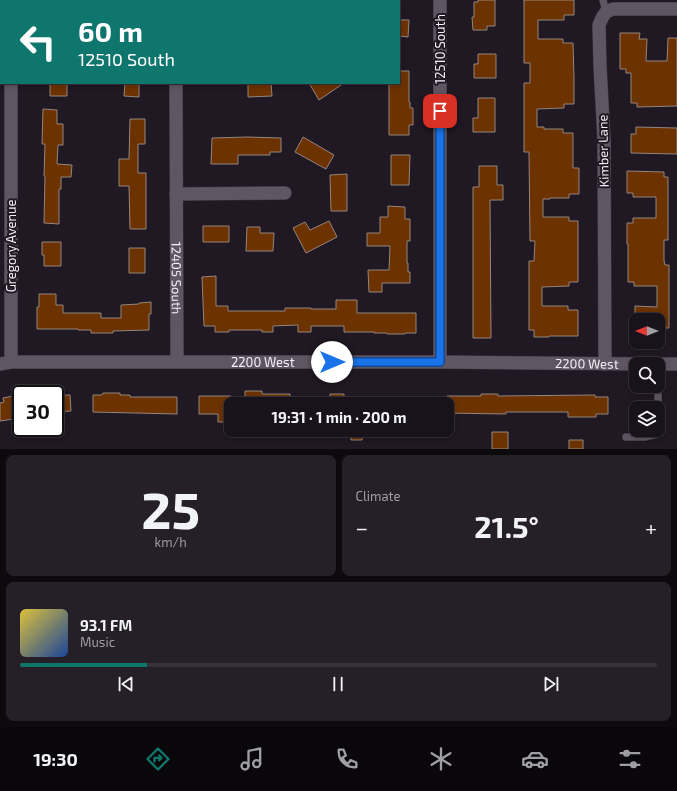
<!DOCTYPE html>
<html lang="en">
<head>
<meta charset="utf-8">
<style>
  :root { --surface:#18121a; --page:#252027; --text:#f1f3f6; --muted:#9f9ea2; --line:#363239; --accent:#0f766e }
  body { margin:0; font-family:"Exo 2",sans-serif; background:var(--page); color:var(--text); height:100vh; display:flex; flex-direction:column; font-size:15px; white-space:nowrap }
  * { box-sizing:border-box; margin:0 }
  p { font-size:13px; color:var(--muted) }
  .icon { flex:none; width:22px; height:22px; fill:none; stroke:currentColor; stroke-width:2; stroke-linecap:round; stroke-linejoin:round }
  .map { position:relative; height:449px; overflow:hidden }
  .drawer { display:flex; flex-direction:column; gap:6px; padding:6px; background:#0d0a0e; flex:1 }
  .drawer>* { flex:none }
  .hud { position:absolute; left:0px; top:0px; width:400px; height:84px; box-shadow:0 2px 6px #0003,0 0 0 1px var(--line); background:#0f766e; color:#fff; overflow:hidden }
  .needle { width:26px; rotate:270deg }
  .buttons { position:absolute; left:629px; top:313px; display:grid; gap:8px }
  .buttons a { display:grid; place-items:center; width:36px; height:36px; border-radius:8px; background:var(--surface); box-shadow:0 2px 6px #0003,0 0 0 1px var(--line); font-size:20px }
  .speed { position:absolute; left:12px; top:385px; display:flex; gap:8px; font-size:20px; font-weight:700; text-align:center }
  .speed>* { display:grid; place-content:center; width:52px; height:52px; border-radius:50%; background:var(--surface); box-shadow:0 2px 6px #0003,0 0 0 1px var(--line); line-height:1 }
  .speed .limit { border:2px solid #111; border-radius:6px; background:#fff; color:#111 }
  .pin { position:absolute; display:grid; place-items:center; width:34px; height:34px; color:#fff; margin:-17px; border-radius:8px; box-shadow:0 2px 6px #0006 }
  .me { position:absolute; width:44px; margin:-22px; rotate:90deg; stroke-linejoin:round; filter:drop-shadow(0 0 3px #0008) }
  .turn { display:flex; align-items:center; gap:14px; height:84px; padding:0 12px; font-size:18px }
  .turn .icon { width:52px; height:52px; stroke-width:2.5 }
  .turn b { display:block; font-size:28px; line-height:34px }
  .big { font-size:30px; font-weight:700; line-height:1.1 }
  .drawer .tile { flex:1; display:flex; flex-direction:column; justify-content:center; gap:6px; min-width:0; padding:0 14px; border-radius:8px; background:var(--page) }
  .drawer .dial { align-items:center; gap:0 }
  .dial b { font-size:52px; line-height:1 }
  .song { display:flex; align-items:center; gap:12px }
  .cover { width:48px; height:48px; border-radius:6px; background:linear-gradient(135deg,hsl(50 70% 55%),hsl(220 70% 35%)) }
  .played { height:4px; border-radius:2px; background:linear-gradient(90deg,var(--accent) 20%,var(--line) 20%) }
  .keys { display:flex; justify-content:space-around; direction:ltr }
  .heat { display:flex; justify-content:space-between; align-items:center; font-size:22px; direction:ltr }
  .drawer .tiles { flex:1; display:grid; gap:6px; grid-template-columns:1fr 1fr }
  .tile:last-child { grid-column:span 2 }
  .trip { position:absolute; left:224px; top:397px; width:230px; height:40px; border-radius:8px; background:var(--surface); box-shadow:0 2px 6px #0003,0 0 0 1px var(--line); font-weight:700; line-height:40px; text-align:center }
  .tab-bar { display:flex; height:64px; justify-content:space-around; align-items:center; background:#0a070a; color:var(--muted) }
  .tab-bar .icon { width:28px; height:28px }
  .tab-bar .selected { color:var(--accent) }
  .tab-bar b { font-size:18px; color:var(--text) }
  .map>svg:first-child { display:block }
  .building { fill:#6c3200; stroke:#95867d }
  .lines { fill:none; stroke-linecap:round; stroke-linejoin:round }
  .lane-casing { stroke:#39333b; stroke-width:8 }
  .street-casing { stroke:#39333b; stroke-width:14 }
  .lane { stroke:#605663; stroke-width:7 }
  .street { stroke:#605663; stroke-width:13 }
  .route-casing { stroke:#114b97; stroke-width:10 }
  .route { stroke:#1a73e8; stroke-width:7 }
  .labels { text-anchor:middle; stroke-width:4; stroke-linejoin:round; paint-order:stroke }
  .street-label { font-size:13px; fill:#f4eef6; stroke:#201823 }
</style>
</head>
<body>
<div class="map">
<svg width="677" height="449" viewBox="0 0 677 449">
  <rect width="100%" height="100%" fill="#201823"/>
  <!-- building -->
  <path class="building" d="M 478,0 L 495,0 L 495,26 L 487,26 L 487,30 L 473,30 L 472,17 L 474,17 L 474,2 L 478,2 Z
    M 524,0 L 574,0 L 574,15 L 564,15 L 564,20 L 538,20 L 538,39 L 563,39 L 563,43 L 573,43 L 574,78 L 574,104 L 564,104 L 564,108 L 537,109 L 537,127 L 544,127 L 544,129 L 563,129 L 563,133 L 573,133 L 573,168 L 579,168 L 579,194 L 569,194 L 569,198 L 550,198 L 550,199 L 543,199 L 543,217 L 569,217 L 569,221 L 578,221 L 578,282 L 569,282 L 569,286 L 542,287 L 542,306 L 568,306 L 568,310 L 578,310 L 578,336 L 549,336 L 549,337 L 534,337 L 534,330 L 529,330 L 529,261 L 534,261 L 535,241 L 530,241 L 529,152 L 524,152 L 524,83 L 530,83 L 530,63 L 524,63 Z
    M 399,20 L 409,20 L 408,37 L 399,36 Z
    M 620,33 L 640,33 L 639,39 L 647,39 L 646,61 L 667,61 L 668,38 L 677,38 L 677,106 L 637,107 L 637,103 L 631,103 L 631,73 L 626,73 L 626,69 L 620,69 Z
    M 478,54 L 496,54 L 496,78 L 474,78 L 474,64 L 478,64 Z
    M 399,71 L 409,71 L 409,102 L 410,102 L 410,108 L 413,108 L 413,125 L 409,125 L 409,135 L 389,135 L 389,83 L 399,83 Z
    M 50,83 L 67,83 L 67,96 L 50,96 Z
    M 125,83 L 139,83 L 139,97 L 124,96 Z
    M 248,83 L 271,83 L 272,96 L 248,97 Z
    M 309,83 L 344,83 L 319,100 Z
    M 478,98 L 495,98 L 495,132 L 473,132 L 473,118 L 478,118 Z
    M 43,109 L 57,110 L 57,124 L 63,124 L 63,145 L 58,145 L 57,164 L 72,165 L 71,177 L 61,177 L 61,189 L 59,189 L 59,224 L 44,223 L 45,176 L 44,176 L 45,144 L 42,144 Z
    M 130,119 L 145,119 L 145,144 L 138,144 L 138,173 L 146,173 L 146,229 L 130,229 L 129,186 L 119,186 L 119,159 L 129,159 Z
    M 636,127 L 677,128 L 677,154 L 631,153 L 631,134 L 636,134 Z
    M 247,137 L 281,138 L 281,152 L 270,152 L 270,155 L 238,155 L 238,164 L 211,164 L 212,138 Z
    M 303,137 L 334,155 L 326,169 L 295,152 Z
    M 391,155 L 410,155 L 409,185 L 391,185 Z
    M 479,166 L 497,166 L 497,185 L 503,185 L 503,200 L 490,200 L 491,338 L 473,338 L 473,187 L 479,187 Z
    M 627,171 L 664,172 L 664,177 L 668,177 L 668,240 L 664,240 L 664,261 L 665,265 L 669,265 L 669,328 L 658,328 L 658,320 L 635,320 L 635,306 L 657,307 L 657,286 L 634,286 L 634,282 L 628,282 L 628,244 L 627,244 L 627,223 L 633,223 L 633,218 L 656,218 L 656,197 L 633,197 L 633,193 L 627,193 Z
    M 347,174 L 347,211 L 331,211 L 330,175 Z
    M 388,206 L 405,207 L 405,219 L 410,219 L 410,241 L 407,241 L 407,263 L 408,263 L 408,272 L 410,272 L 410,283 L 382,283 L 382,292 L 369,292 L 368,270 L 389,270 L 390,246 L 367,246 L 367,233 L 380,233 L 380,217 L 388,217 Z
    M 329,221 L 337,237 L 306,253 L 293,228 L 305,222 L 310,230 Z
    M 203,226 L 229,226 L 229,242 L 203,242 Z
    M 247,227 L 260,227 L 260,233 L 274,233 L 273,251 L 246,251 Z
    M 42,242 L 61,242 L 61,266 L 44,266 L 44,255 L 42,255 Z
    M 129,248 L 145,248 L 145,273 L 129,273 Z
    M 216,276 L 216,306 L 228,306 L 228,311 L 285,311 L 285,308 L 311,308 L 311,309 L 336,309 L 336,300 L 357,300 L 357,313 L 416,313 L 416,333 L 405,333 L 405,334 L 387,334 L 387,333 L 374,333 L 374,332 L 344,332 L 344,326 L 311,326 L 311,332 L 298,332 L 298,325 L 273,326 L 273,332 L 262,332 L 262,330 L 229,330 L 229,332 L 215,332 L 215,326 L 204,326 L 202,277 Z
    M 39,294 L 56,294 L 56,305 L 63,305 L 63,313 L 101,313 L 101,318 L 121,318 L 121,305 L 139,304 L 139,303 L 151,302 L 151,314 L 149,314 L 149,330 L 113,331 L 113,333 L 91,333 L 91,330 L 78,330 L 78,329 L 37,329 L 37,307 L 39,307 Z
    M 245,391 L 262,391 L 262,394 L 290,394 L 290,404 L 245,404 Z
    M 103,393 L 120,393 L 120,395 L 130,395 L 130,397 L 177,397 L 177,414 L 93,412 L 93,395 L 102,395 Z
    M 330,394 L 344,394 L 344,404 L 330,404 Z
    M 481,394 L 498,394 L 498,396 L 595,395 L 595,397 L 608,397 L 608,414 L 596,414 L 596,417 L 568,417 L 568,412 L 506,412 L 506,414 L 447,413 L 447,396 L 481,396 Z
    M 55,395 L 70,395 L 71,411 L 55,412 Z
    M 13,396 L 14,403 L 21,401 L 21,418 L 0,421 L 0,403 L 4,402 L 3,398 Z
    M 199,396 L 231,396 L 231,414 L 227,414 L 227,422 L 218,422 L 218,414 L 199,414 Z
    M 351,430 L 362,430 L 362,440 L 351,440 Z
    M 492,432 L 508,432 L 508,449 L 492,449 Z
    M 569,440 L 583,440 L 583,449 L 569,449 Z"/>
  <g class="lines">
    <defs>
      <path id="lane" d="M 603,0 L 606,12
        M 658,424 L 658,364
        M 626,437 L 645,437 L 657,434 L 657,430"/>
      <g id="street">
        <path d="M 11,0 L 11,1"/>
        <path d="M 176,0 L 176,1"/>
        <path d="M 11,83 L 11,362"/>
        <path id="s1" d="M 176,83 L 177,362"/>
        <path d="M 176,194 L 285,193"/>
        <path d="M 440,362 L 440,0"/>
        <path id="s2" d="M 0,364 L 11,362 L 440,362 L 646,364"/>
        <path d="M 605,364 L 604,140 L 600,66 L 599,25 L 602,18 L 606,12 L 613,9 L 677,9"/>
        <path d="M 658,364 L 677,364"/>
      </g>
    </defs>
    <!-- lane casing -->
    <use href="#lane" class="lane-casing"/>
    <!-- street casing -->
    <use href="#street" class="street-casing"/>
    <!-- lane -->
    <use href="#lane" class="lane"/>
    <!-- street -->
    <use href="#street" class="street"/>
  </g>
  <g class="lines">
    <defs>
      <path id="route" d="M 332,362 L 440,362 L 440,111"/>
    </defs>
    <!-- route casing -->
    <use href="#route" class="route-casing"/>
    <!-- route -->
    <use href="#route" class="route"/>
  </g>
  <g class="labels">
    <!-- street labels -->
    <g class="street-label">
      <text transform="translate(440 49) rotate(-90)" y="5">12510 South</text>
      <text transform="translate(603 151) rotate(-91)" y="5">Kimber Lane</text>
      <text transform="translate(11 246) rotate(-90)" y="5">Gregory Avenue</text>
      <text dy="5" stroke="none"><textPath href="#s1" startOffset="195">12405 South</textPath></text>
      <text dy="5" stroke="none"><textPath href="#s2" startOffset="263">2200 West</textPath></text>
      <text dy="5" stroke="none"><textPath href="#s2" startOffset="587">2200 West</textPath></text>
    </g>
  </g>
</svg>
<div class="buttons">
<a><svg class="needle" viewBox="-14 -14 28 28"><path d="M0-13l5 13h-10z" fill="#e53935"/><path d="M0 13l5-13h-10z" fill="#9f9ea2"/></svg></a>
<a><svg class="icon" aria-label="search" viewBox="0 0 24 24"><circle cx="10" cy="10" r="6"/><path d="M15 15l6 6"/></svg></a>
<a><svg class="icon" aria-label="layers" viewBox="0 0 24 24"><path d="M12 4l9 5-9 5-9-5zM3 14l9 5 9-5"/></svg></a>
</div>
<div class="speed"><div class="limit">30</div></div>
<div class="pin" style="left:440px;top:111px;background:#d93025"><svg class="icon" aria-label="arrive" viewBox="0 0 24 24"><path d="M6 21V4h12l-3 4 3 4H6"/></svg></div>
<svg class="me" style="left:332px;top:362px" viewBox="-20 -20 40 40"><circle r="19" fill="#fff"/><path d="M0-13L10 11 0 6-10 11z" fill="#1a73e8"/></svg>
<div class="trip">19:31 · 1 min · 200 m</div>
<div class="hud">
<div class="turn"><svg class="icon" aria-label="left" viewBox="0 0 24 24"><path d="M17 20v-9H6M10 6l-5 5 5 5"/></svg><div><b>60 m</b>12510 South</div></div>
</div>
</div>
<section class="drawer">
<div class="tiles">
<div class="tile dial"><b>25</b><p>km/h</p></div>
<div class="tile"><p>Climate</p>
<div class="heat"><a>−</a><b class="big">21.5°</b><a>+</a></div>
</div>
<div class="tile">
<div class="song"><i class="cover"></i><div><b>93.1 FM</b><p>Music</p></div></div>
<div class="played"></div>
<div class="keys"><svg class="icon" aria-label="previous" viewBox="0 0 24 24"><path d="M18 5L8 12l10 7zM5 5v14"/></svg><svg class="icon" aria-label="pause" viewBox="0 0 24 24"><path d="M8 5v14M16 5v14"/></svg><svg class="icon" aria-label="next" viewBox="0 0 24 24"><path d="M6 5l10 7-10 7zM19 5v14"/></svg></div>
</div>
</div>
</section>
<nav class="tab-bar">
<b>19:30</b>
<svg class="icon selected" aria-label="directions" viewBox="0 0 24 24"><path d="M12 3l9 9-9 9-9-9zM9 14v-3h6M13 9l2 2-2 2"/></svg>
<svg class="icon" aria-label="music" viewBox="0 0 24 24"><path d="M9 18V5l10-2v13"/><circle cx="6" cy="18" r="3"/><circle cx="16" cy="16" r="3"/></svg>
<svg class="icon" aria-label="phone" viewBox="0 0 24 24"><path d="M5 4h4l2 5-3 2q2 4 5 5l2-3 5 2v4C11 20 4 13 5 4z"/></svg>
<svg class="icon" aria-label="climate" viewBox="0 0 24 24"><path d="M12 3v18M4 7l16 10M4 17L20 7"/></svg>
<svg class="icon" aria-label="car" viewBox="0 0 24 24"><path d="M5 17H2v-5l4-1 3-4h7l3 4 3 1v5h-3M9 17h6M6 11h13"/><circle cx="7" cy="17" r="2"/><circle cx="17" cy="17" r="2"/></svg>
<svg class="icon" aria-label="filters" viewBox="0 0 24 24"><path d="M4 7h16M4 17h16"/><circle cx="9" cy="7" r="2"/><circle cx="15" cy="17" r="2"/></svg>
</nav>
</body>
</html>
